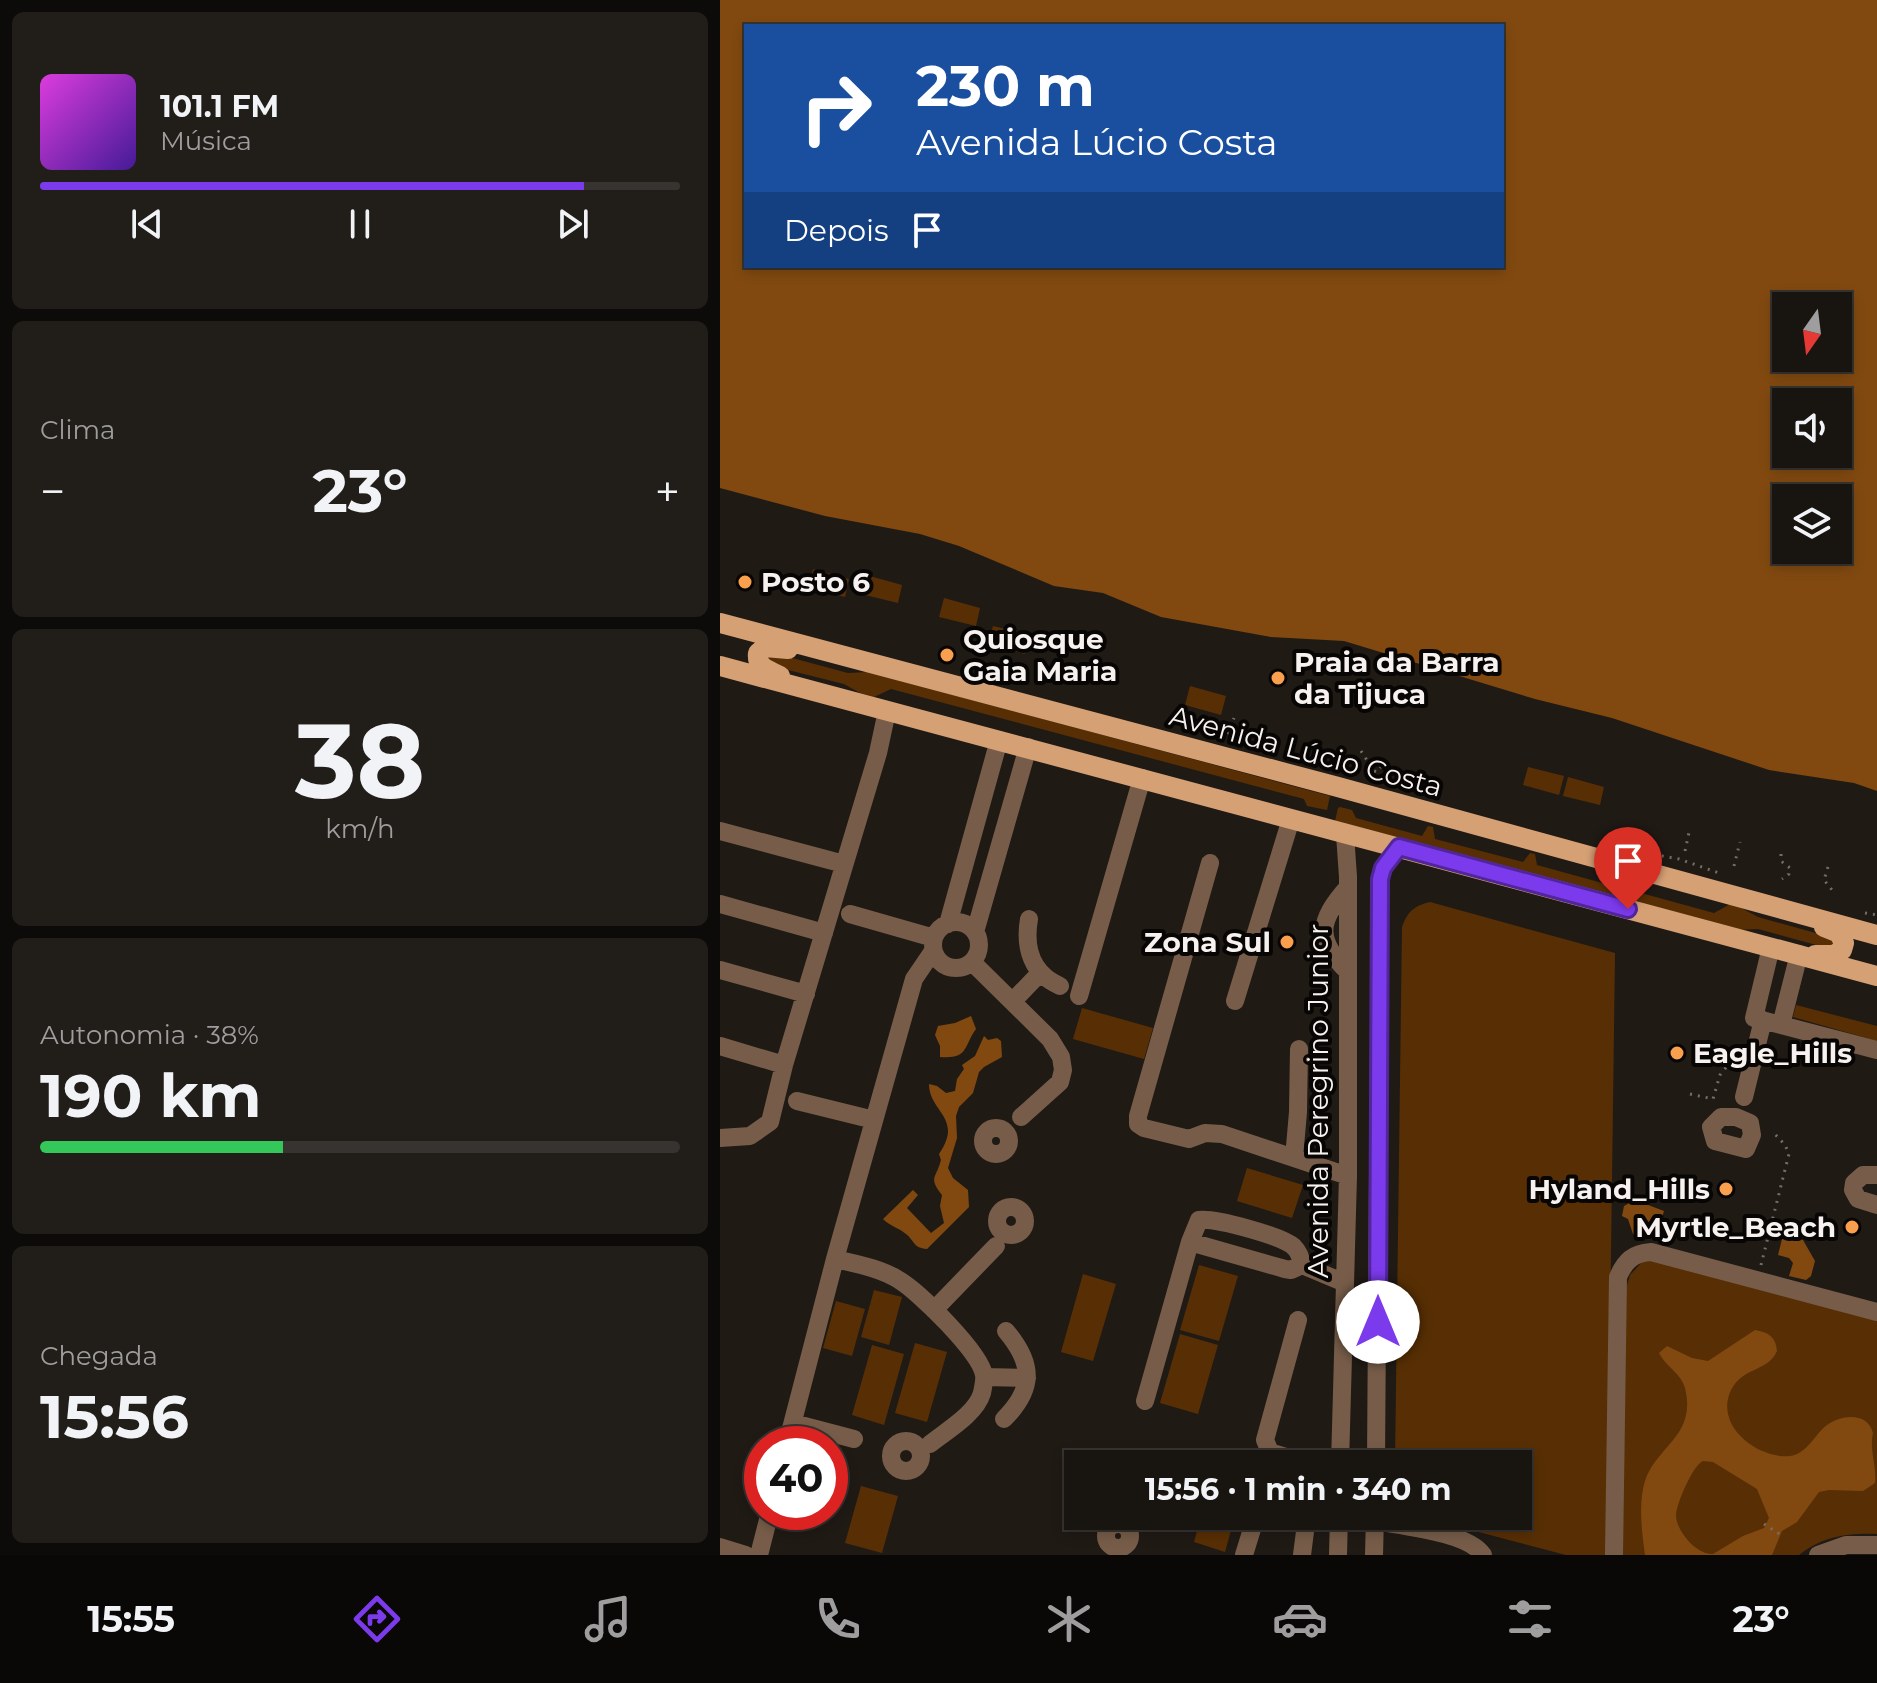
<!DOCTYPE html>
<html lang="pt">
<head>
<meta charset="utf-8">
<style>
  :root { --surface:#181410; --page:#211d19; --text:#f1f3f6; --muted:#9f9e9f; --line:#363330; --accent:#7c3aed }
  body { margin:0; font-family:Montserrat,sans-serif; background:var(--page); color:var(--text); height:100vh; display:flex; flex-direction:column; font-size:30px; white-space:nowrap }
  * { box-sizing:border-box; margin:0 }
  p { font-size:26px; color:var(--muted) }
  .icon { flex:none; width:44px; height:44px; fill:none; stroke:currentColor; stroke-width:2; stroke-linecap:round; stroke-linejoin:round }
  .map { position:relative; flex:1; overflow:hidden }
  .sheet { display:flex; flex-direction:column; gap:12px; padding:12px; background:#0d0b09; width:720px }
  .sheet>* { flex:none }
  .banner { position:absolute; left:24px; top:24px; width:760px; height:244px; border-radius:0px; box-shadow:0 4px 12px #0003,0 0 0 2px var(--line); background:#1a4fa0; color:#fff; overflow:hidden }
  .needle { width:52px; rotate:194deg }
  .controls { position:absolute; left:1052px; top:292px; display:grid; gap:16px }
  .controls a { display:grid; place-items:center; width:80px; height:80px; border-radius:0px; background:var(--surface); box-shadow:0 4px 12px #0003,0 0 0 2px var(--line); font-size:40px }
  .speed { position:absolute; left:24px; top:1426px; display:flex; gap:16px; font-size:40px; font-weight:700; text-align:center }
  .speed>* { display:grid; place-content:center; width:104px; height:104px; border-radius:50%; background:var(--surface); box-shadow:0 4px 12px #0003,0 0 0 2px var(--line); line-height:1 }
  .speed .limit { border:12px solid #d22; background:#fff; color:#111 }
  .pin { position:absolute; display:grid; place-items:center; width:68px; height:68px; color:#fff; margin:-82px -34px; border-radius:50% 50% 50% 0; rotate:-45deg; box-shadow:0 0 8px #0007 }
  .pin .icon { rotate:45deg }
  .me { position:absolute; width:88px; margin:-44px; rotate:0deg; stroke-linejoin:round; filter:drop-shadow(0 0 6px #0008) }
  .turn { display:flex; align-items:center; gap:28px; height:168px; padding:0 40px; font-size:36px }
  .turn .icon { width:104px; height:104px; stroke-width:2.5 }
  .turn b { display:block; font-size:56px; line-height:68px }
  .then { display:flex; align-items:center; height:76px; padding:0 40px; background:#0003; gap:16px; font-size:30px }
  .big { font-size:60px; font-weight:700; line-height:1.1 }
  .sheet .widget { flex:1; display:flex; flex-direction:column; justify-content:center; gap:12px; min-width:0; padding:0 28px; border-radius:12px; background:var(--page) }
  .sheet .dial { align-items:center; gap:0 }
  .dial b { font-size:104px; line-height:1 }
  .song { display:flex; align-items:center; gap:24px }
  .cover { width:96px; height:96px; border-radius:12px; background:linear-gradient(135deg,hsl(300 70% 55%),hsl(260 70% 35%)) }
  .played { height:8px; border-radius:4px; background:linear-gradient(90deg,var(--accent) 85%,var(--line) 85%) }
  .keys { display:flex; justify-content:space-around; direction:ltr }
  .heat { display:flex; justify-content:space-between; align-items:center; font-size:44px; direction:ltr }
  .charge { height:12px; border-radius:6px; background:linear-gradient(90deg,#34c759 38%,var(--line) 0) }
  .trip { position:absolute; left:344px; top:1450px; width:468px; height:80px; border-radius:0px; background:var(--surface); box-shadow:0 4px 12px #0003,0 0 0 2px var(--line); font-weight:700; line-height:80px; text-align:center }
  .tabs { display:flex; height:128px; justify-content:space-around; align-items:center; background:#0a0806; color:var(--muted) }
  .tabs .icon { width:56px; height:56px }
  .tabs .selected { color:var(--accent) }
  .tabs b { font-size:36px; color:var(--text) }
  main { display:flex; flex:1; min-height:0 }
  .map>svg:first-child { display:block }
  .green { fill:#582f04 }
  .water { fill:#814910; fill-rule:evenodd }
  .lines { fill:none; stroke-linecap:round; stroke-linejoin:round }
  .path { stroke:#746e6a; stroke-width:3; stroke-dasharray:2 6; stroke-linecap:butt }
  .minor { stroke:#775d49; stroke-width:18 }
  .major { stroke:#d6a075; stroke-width:20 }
  .route-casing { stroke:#51269a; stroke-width:20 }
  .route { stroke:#7c3aed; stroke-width:14 }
  .poi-dot { fill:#fa9f4e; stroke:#080604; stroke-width:3 }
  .labels { text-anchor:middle; stroke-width:8; stroke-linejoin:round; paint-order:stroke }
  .poi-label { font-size:28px; font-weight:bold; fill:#f7f2ef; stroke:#080604; text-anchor:start }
  .street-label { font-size:28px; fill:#f7f2ef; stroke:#080604 }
</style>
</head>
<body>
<main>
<section class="sheet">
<div class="widget">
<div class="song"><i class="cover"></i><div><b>101.1 FM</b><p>Música</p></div></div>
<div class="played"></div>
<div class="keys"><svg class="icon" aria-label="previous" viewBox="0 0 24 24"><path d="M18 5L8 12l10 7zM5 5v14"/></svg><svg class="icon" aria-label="pause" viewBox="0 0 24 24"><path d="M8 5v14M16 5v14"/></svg><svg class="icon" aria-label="next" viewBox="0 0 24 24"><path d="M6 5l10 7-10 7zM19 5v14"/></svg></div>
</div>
<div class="widget"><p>Clima</p>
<div class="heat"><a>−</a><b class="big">23°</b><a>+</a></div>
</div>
<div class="widget dial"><b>38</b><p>km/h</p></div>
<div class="widget"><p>Autonomia · 38%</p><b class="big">190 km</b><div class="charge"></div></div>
<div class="widget"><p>Chegada</p><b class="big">15:56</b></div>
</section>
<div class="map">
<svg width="1157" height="1555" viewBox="0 0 1157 1555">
  <rect width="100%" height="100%" fill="#201a15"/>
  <!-- green -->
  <path class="green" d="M 93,569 L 129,579 L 125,597 L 88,588 Z
    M 146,575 L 182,585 L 178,603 L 141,594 Z
    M 224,598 L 260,608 L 256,626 L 219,617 Z
    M 273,626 L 310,635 L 305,654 L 268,644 Z
    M 50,652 L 128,673 L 148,672 L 610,796 L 607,810 L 587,806 L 584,799 L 171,689 L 154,697 L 140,693 L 124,684 L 48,665 L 44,655 Z
    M 470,686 L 506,696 L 501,715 L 465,705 Z
    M 808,767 L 844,776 L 839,795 L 803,785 Z
    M 848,777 L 884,787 L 880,805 L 843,796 Z
    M 620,807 L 632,810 L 636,818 L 702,836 L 708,826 L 713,827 L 715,839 L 803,862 L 810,853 L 815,854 L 817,865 L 904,889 L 912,880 L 916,881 L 921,893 L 994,913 L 1012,903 L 1038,917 L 1117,939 L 1111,949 L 1038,929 L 1016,930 L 615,821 L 618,808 Z
    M 710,902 L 895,953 L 887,1555 L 846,1555 L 698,1516 L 798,1516 L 798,1464 L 675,1464 L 682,927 C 688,911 694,906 710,902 Z
    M 1076,1005 L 1157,1026 L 1157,1041 L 1073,1017 Z
    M 362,1008 L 433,1028 L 424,1059 L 353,1039 Z
    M 527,1168 L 583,1185 L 572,1218 L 517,1201 Z
    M 924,1260 L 940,1260 L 1157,1318 L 1157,1534 C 1128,1533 1103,1536 1079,1555 L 902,1555 L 905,1292 L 910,1275 Z
    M 479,1265 L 518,1276 L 499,1341 L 460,1330 Z
    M 363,1274 L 396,1284 L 373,1361 L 341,1352 Z
    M 154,1290 L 182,1297 L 169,1345 L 141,1337 Z
    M 116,1301 L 145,1309 L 132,1356 L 103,1348 Z
    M 460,1334 L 498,1345 L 478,1414 L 440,1403 Z
    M 195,1343 L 227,1352 L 207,1422 L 175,1413 Z
    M 152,1345 L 184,1354 L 164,1425 L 132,1415 Z
    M 141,1486 L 178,1496 L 162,1553 L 125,1543 Z
    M 481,1516 L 515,1516 L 505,1552 L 474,1542 Z"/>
  <!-- water -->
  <path class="water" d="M 0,0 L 1157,0 L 1157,791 L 1134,783 L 1049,770 L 892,718 L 815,699 L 624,641 L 551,637 L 441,617 L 383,593 L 334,586 L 239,546 L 200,534 L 105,516 L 0,488 ZM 782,26 L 782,266 L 26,266 L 26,26 ZM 1118,306 L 1118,358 L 1066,358 L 1066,306 ZM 1118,402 L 1118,454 L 1066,454 L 1066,402 ZM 1118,498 L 1118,550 L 1066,550 L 1066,498 Z
    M 251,1016 L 256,1029 C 243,1047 249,1059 220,1057 L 220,1046 L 215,1035 L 218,1026 L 235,1023 Z
    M 264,1036 L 268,1040 L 277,1038 L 281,1041 L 282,1057 L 264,1067 L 259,1072 L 253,1093 L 239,1107 L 236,1116 L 237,1138 L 228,1168 L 233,1178 L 248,1190 L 249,1207 L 207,1249 C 193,1248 195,1241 186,1234 C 179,1228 170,1226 163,1219 L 193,1190 L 198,1195 L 187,1208 L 211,1233 L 224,1223 L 220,1206 L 222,1195 C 208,1177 216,1179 221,1160 L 219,1154 C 244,1118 209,1112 209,1084 L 217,1086 L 226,1093 L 235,1091 L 237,1079 L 244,1069 L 242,1065 L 255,1056 Z
    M 915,1200 L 944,1211 L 941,1221 L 935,1222 L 938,1232 L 935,1239 L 913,1234 L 908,1219 L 902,1216 L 904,1206 Z
    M 1063,1235 L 1083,1240 L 1095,1261 L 1091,1276 L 1086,1280 L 1069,1276 L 1073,1263 L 1069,1258 L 1058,1255 Z
    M 1035,1330 C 1048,1332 1056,1337 1057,1351 C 1047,1374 1020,1365 1009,1395 C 998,1429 1039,1459 1070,1456 C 1087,1454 1095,1434 1107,1425 C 1122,1414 1148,1412 1153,1433 C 1149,1451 1157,1465 1155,1483 L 1143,1491 L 1109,1490 L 1099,1492 L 1077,1522 L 1062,1531 L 1052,1555 L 925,1555 C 922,1533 918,1503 925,1481 C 936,1446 977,1436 965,1388 C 961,1373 945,1366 939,1353 L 947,1346 L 972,1358 L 988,1361 ZM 983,1461 L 993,1462 L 1037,1489 L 1049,1518 L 1044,1528 L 1023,1536 L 993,1554 C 977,1555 957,1532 956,1516 C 956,1504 973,1465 983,1461 Z"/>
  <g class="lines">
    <!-- path -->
    <path class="path" d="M 507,734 L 514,718
      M 641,751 L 654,771 L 657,772 L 669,757
      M 965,851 L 970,828
      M 926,853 L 959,859 L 999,873
      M 1061,854 L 1061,861 L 1070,868 L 1069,874 L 1062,879
      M 1014,866 L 1020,842
      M 1108,867 L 1104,880 L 1112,890
      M 1145,913 L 1157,915
      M 970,1094 L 993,1099 L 1000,1075 L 1008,1065 L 1015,1067
      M 1041,1265 L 1069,1154 L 1065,1145 L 1053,1132
      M 1044,1524 L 1064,1537"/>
    <!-- minor -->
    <path class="minor" d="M 0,831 L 124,864
      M 490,863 L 418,1116 L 418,1124 L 424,1128 L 469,1139 L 485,1133 L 502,1134 L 628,1176
      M 0,904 L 104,933
      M 130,914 L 214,938
      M 309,919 C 304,948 312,974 340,986
      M213 945a23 23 0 1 1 46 0a23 23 0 1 1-46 0Z
      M 228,924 L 279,740
      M 255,932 L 308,747
      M 1051,947 L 1034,1018 L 1157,1050
      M 252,962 L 330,1039 L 341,1057 L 343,1070 L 340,1082 L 301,1117
      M 0,970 L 86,994
      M 628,972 C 595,939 598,921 628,887
      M 359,996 L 422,778
      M 293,1001 L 320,973
      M 515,1001 L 571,819
      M 1061,1025 L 1079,954
      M 0,1046 L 64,1065
      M 1024,1097 L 1043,1020
      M 77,1101 L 154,1120
      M 1001,1117 L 1016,1117 L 1030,1123 L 1032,1135 L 1026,1149 L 995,1141 L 991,1127 Z
      M263 1141a13 13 0 1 1 26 0a13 13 0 1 1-26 0Z
      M 0,1138 L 30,1136 L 50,1122 L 64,1065 L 158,753 L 167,711
      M 574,1158 L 578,1112 L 579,1049
      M 1157,1175 L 1143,1175 L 1134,1183 L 1133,1190 L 1138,1199 L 1157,1205
      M277 1221a14 14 0 1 1 28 0a14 14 0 1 1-28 0Z
      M 470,1242 L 565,1269 L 571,1270 L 582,1265 L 625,1283
      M 214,1310 L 276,1246
      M 578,1320 L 545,1440 L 550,1452 L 589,1464
      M 265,1377 L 307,1378
      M 425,1401 L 470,1242 L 479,1220 C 496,1218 562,1236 574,1247 C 579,1252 581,1258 582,1265
      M 284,1419 C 314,1389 314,1364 286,1331
      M 73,1423 L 134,1439
      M171 1456a15 15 0 1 1 30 0a15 15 0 1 1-30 0Z
      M 67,1444 L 115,1259
      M 210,1444 C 226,1431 256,1414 262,1393 C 263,1387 265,1380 264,1375 C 260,1352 199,1292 179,1280 C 160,1268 136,1264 115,1259 L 194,979 L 213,951
      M 620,1464 L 628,1176 L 628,877 L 625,834
      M 656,1464 L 660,879 L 663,868 L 679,847
      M 655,1521 C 681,1526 748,1532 763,1555
      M386 1536a12 12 0 1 1 24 0a12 12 0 1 1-24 0Z
      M 0,1547 L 26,1555
      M 39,1555 L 50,1512
      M 524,1555 L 536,1516
      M 582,1555 L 587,1516
      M 618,1555 L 619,1516
      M 654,1555 L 655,1516
      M 894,1555 L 898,1277 C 905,1261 913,1253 931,1252 L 1157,1312
      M 1098,1555 L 1126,1545 L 1157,1545"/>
    <!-- major -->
    <path class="major" d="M 0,623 L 618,787 L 1157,935
      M 0,666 L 1157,976
      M 60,676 C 49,670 36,668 38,653 L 45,647 L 68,649
      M 1095,955 L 1114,955 L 1122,950 L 1124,943 L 1119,933 L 1104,927"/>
  </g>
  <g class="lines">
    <defs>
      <path id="route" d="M 658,1322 L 660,879 L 663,868 L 679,847 L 908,909"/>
    </defs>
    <!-- route casing -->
    <use href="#route" class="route-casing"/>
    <!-- route -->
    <use href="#route" class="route"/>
  </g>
  <!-- markers -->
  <g class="poi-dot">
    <circle cx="25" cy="582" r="8"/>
    <circle cx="227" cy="655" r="8"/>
    <circle cx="558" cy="678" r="8"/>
    <circle cx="567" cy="942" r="8"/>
    <circle cx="957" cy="1053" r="8"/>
    <circle cx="1006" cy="1189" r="8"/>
    <circle cx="1132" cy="1227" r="8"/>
  </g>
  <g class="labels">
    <!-- poi labels -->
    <g class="poi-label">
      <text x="41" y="592">Posto 6</text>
      <text x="243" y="649">Quiosque<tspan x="243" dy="32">Gaia Maria</tspan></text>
      <text x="574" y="672">Praia da Barra<tspan x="574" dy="32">da Tijuca</tspan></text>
      <text x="551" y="952" text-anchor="end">Zona Sul</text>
      <text x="973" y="1063">Eagle_Hills</text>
      <text x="990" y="1199" text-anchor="end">Hyland_Hills</text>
      <text x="1116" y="1237" text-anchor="end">Myrtle_Beach</text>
    </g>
    <!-- street labels -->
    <g class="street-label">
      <text transform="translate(586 751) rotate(15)" y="10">Avenida Lúcio Costa</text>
      <text transform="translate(598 1101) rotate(-90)" y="10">Avenida Peregrino Junior</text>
    </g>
  </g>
</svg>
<div class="controls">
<a><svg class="needle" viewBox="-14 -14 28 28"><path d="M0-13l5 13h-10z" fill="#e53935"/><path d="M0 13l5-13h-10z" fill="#9f9e9f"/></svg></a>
<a><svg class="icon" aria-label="sound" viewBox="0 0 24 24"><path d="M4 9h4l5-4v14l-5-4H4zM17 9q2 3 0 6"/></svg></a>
<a><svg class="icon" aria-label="layers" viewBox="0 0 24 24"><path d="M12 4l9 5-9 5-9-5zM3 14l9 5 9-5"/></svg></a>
</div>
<div class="speed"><div class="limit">40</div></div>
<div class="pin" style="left:908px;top:909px;background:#d93025"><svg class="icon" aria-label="arrive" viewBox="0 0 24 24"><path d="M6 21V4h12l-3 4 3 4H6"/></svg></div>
<svg class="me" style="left:658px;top:1322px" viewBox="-20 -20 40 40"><circle r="19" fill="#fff"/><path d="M0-13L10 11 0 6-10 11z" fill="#7c3aed"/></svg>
<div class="trip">15:56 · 1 min · 340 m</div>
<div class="banner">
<div class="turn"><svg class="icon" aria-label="right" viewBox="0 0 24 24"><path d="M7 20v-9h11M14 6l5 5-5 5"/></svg><div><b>230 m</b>Avenida Lúcio Costa</div></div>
<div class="then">Depois<svg class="icon" aria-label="arrive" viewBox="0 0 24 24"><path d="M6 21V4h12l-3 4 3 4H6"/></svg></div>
</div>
</div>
</main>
<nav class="tabs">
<b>15:55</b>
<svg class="icon selected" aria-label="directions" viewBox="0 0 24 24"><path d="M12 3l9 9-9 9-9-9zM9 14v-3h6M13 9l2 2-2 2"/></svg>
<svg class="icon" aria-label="music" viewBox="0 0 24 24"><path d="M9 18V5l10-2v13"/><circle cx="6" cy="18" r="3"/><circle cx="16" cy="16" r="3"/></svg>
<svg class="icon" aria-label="phone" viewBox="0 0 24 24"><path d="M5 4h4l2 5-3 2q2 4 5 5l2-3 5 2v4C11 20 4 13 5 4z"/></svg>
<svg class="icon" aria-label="climate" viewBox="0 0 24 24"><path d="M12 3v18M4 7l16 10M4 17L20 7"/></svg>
<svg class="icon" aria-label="car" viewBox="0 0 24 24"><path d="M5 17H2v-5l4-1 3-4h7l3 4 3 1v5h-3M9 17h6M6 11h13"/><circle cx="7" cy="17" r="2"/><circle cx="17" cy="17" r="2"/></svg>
<svg class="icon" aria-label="filters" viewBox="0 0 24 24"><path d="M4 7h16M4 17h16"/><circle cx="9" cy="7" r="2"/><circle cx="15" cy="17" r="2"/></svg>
<b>23°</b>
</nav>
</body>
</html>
